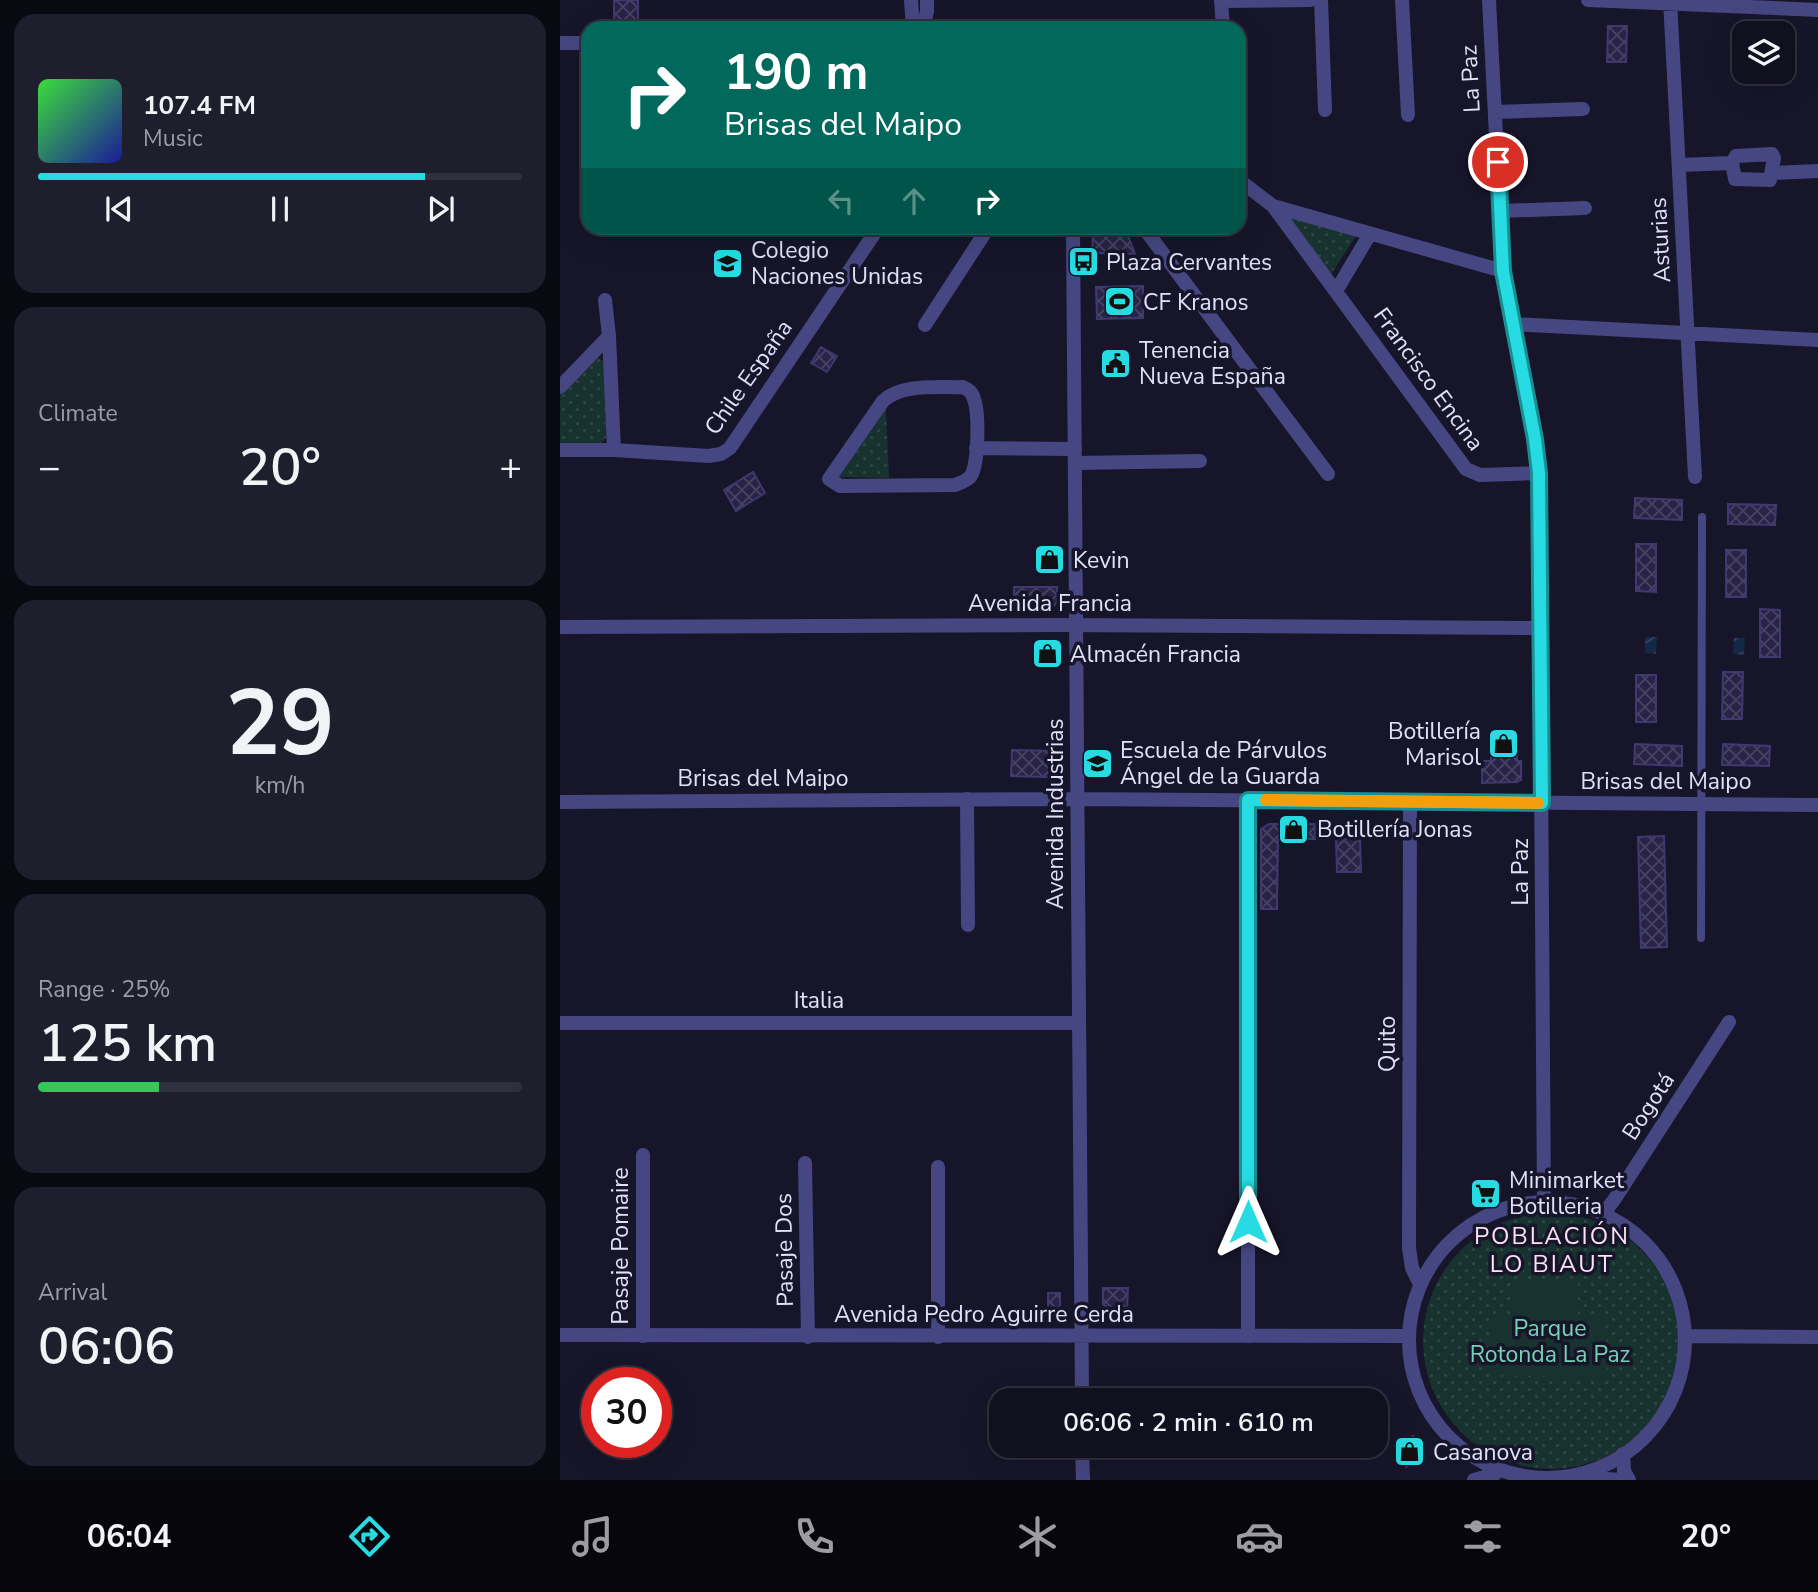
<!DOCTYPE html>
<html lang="en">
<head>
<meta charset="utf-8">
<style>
  :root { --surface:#11101f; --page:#1e1e2c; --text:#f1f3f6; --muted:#9c9da4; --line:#30303d; --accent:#26dbe2 }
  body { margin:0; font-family:"Nunito Sans",sans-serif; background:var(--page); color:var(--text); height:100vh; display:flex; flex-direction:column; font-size:26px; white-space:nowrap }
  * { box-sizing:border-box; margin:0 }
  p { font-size:23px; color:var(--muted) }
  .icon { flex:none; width:38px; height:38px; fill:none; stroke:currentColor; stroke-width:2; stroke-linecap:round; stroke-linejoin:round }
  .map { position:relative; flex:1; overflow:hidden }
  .panel { display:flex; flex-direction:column; gap:14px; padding:14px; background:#090911; width:560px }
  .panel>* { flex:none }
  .top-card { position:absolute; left:21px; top:21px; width:665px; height:214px; border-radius:21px; box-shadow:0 7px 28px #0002,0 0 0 2px var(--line); background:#00695c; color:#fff; overflow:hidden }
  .controls { position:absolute; left:1172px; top:21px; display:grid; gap:14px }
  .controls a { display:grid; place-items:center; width:63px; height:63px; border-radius:14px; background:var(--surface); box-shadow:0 7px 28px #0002,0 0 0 2px var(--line); font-size:35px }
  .speed { position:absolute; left:21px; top:1367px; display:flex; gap:14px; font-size:35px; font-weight:700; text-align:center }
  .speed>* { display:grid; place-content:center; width:91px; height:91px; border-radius:50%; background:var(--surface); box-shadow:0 7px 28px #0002,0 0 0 2px var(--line); line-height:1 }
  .speed .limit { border:10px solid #d22; background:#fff; color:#111 }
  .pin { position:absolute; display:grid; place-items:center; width:60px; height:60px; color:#fff; margin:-30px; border:4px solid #fff; border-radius:50%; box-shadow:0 2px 7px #0007 }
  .me { position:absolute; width:77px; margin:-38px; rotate:0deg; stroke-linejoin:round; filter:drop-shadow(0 0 5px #0008) }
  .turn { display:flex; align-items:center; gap:24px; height:147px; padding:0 28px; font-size:32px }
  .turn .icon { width:91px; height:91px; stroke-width:2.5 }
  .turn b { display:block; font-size:49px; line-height:60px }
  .lanes { display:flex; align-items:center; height:66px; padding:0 28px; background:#0003; justify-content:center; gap:35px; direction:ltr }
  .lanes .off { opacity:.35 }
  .big { font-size:52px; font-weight:600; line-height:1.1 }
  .panel .tile { flex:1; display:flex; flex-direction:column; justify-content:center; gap:10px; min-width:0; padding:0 24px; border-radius:21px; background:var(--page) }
  .panel .dial { align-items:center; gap:0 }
  .dial b { font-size:91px; line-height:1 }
  .song { display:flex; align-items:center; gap:21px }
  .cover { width:84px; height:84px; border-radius:10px; background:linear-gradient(135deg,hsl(120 70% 55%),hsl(240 70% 35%)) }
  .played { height:7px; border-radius:4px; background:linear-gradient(90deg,var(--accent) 80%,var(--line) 80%) }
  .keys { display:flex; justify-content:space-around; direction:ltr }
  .heat { display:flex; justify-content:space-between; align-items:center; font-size:38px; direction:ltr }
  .charge { height:10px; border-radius:5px; background:linear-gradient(90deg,#34c759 25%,var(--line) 0) }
  .trip { position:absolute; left:429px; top:1388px; width:399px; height:70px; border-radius:21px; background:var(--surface); box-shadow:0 7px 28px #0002,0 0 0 2px var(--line); font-weight:600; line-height:70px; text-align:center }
  .menu { display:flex; height:112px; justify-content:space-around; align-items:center; background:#07060c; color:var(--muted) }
  .menu .icon { width:49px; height:49px }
  .menu .current { color:var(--accent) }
  .menu b { font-size:32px; color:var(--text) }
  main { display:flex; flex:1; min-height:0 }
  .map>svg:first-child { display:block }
  .grass { fill:url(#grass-dots) }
  .garden { fill:#183230 }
  .water { fill:url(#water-waves) }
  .building { fill:url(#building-cross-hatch); stroke:#403870; stroke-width:2 }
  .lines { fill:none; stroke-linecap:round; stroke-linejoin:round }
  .service { stroke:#464782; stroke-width:8 }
  .minor { stroke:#464782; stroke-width:14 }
  .tertiary { stroke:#464782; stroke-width:14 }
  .route-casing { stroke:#198e93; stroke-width:18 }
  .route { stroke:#26dbe2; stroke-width:12 }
  .slow { stroke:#f59e0b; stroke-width:12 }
  .labels { text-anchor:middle; stroke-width:7; stroke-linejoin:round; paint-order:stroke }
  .street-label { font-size:23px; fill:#e2e0fb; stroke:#171529 }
  .poi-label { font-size:23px; fill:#e2e0fb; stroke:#171529; text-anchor:start }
  .park-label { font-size:23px; fill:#75d3b5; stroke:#171529 }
  .neighbourhood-label { font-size:24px; letter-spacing:2px; fill:#fbe2f4; stroke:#171529 }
</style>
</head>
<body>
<main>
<section class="panel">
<div class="tile">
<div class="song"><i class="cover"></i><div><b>107.4 FM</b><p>Music</p></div></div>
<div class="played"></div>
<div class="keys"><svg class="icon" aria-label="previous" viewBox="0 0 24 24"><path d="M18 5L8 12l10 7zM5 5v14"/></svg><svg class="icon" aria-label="pause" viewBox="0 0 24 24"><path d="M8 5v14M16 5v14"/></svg><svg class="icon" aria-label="next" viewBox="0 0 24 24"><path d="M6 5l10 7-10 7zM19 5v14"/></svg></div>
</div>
<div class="tile"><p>Climate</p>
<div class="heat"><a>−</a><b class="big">20°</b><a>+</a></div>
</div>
<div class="tile dial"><b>29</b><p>km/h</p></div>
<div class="tile"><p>Range · 25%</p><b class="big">125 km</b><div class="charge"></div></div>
<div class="tile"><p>Arrival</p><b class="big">06:06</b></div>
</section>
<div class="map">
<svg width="1258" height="1480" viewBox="0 0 1258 1480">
  <defs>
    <pattern id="grass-dots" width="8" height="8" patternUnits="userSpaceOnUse" patternTransform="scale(1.75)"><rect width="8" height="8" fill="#183230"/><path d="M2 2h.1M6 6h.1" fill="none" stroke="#2e4645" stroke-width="1.8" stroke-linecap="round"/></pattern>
    <pattern id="water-waves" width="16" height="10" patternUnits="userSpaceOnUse" patternTransform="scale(1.75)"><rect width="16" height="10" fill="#132844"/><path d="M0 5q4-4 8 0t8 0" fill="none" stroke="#354760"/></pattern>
    <pattern id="building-cross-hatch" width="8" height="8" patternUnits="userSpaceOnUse" patternTransform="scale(1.75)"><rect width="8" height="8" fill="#282347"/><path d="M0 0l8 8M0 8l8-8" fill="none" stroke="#474362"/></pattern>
  </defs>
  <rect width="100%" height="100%" fill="#171529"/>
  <!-- grass -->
  <path class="grass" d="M 725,216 L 796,236 L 770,276 Z
    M 36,355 L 45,364 L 46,438 L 41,443 L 0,444 L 0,392 Z
    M 326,409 L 329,478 L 279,477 Z
    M863 1341a128 128 0 1 1 256 0a128 128 0 1 1-256 0Z"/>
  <!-- garden -->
  <path class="garden" d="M 953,1280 L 1018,1280 L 1018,1314 L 1046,1314 L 1047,1378 L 933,1375 L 930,1316 L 982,1314 L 952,1314 Z"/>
  <!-- water -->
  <path class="water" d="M 1085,637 L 1097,637 L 1096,654 L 1085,653 Z
    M 1174,638 L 1185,638 L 1184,655 L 1173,654 Z"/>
  <!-- building -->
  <path class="building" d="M 54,0 L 78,0 L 78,24 L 54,24 Z
    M 1048,26 L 1067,26 L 1066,62 L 1047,62 Z
    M 546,228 L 565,228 L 575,254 L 532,253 L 533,233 Z
    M 583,286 L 583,318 L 537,319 L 536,287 Z
    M 261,347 L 277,356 L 267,372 L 251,363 Z
    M 193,472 L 205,493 L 176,511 L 164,490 Z
    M 1075,498 L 1122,500 L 1122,520 L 1074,518 Z
    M 1168,504 L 1216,505 L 1215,525 L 1168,524 Z
    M 1076,544 L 1096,544 L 1096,592 L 1076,591 Z
    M 1166,550 L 1186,550 L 1186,597 L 1166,597 Z
    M 454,587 L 497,587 L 497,602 L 492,608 L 454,608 Z
    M 1200,609 L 1220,610 L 1220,657 L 1200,657 Z
    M 479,645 L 491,646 L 501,658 L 479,657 Z
    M 1163,672 L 1183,672 L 1182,719 L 1162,719 Z
    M 1076,675 L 1096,675 L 1096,722 L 1076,722 Z
    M 931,739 L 957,739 L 957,761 L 961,761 L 961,780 L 957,782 L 922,783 L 922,761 L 931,761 Z
    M 1075,744 L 1122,746 L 1122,766 L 1074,764 Z
    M 1163,744 L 1210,746 L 1209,766 L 1162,765 Z
    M 452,750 L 496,751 L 495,773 L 488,777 L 451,776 Z
    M 709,824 L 755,824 L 755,839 L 718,839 L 717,909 L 701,909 L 701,829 Z
    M 1104,836 L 1107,947 L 1081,948 L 1078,837 Z
    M 800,838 L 801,872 L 777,872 L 776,839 Z
    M 931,1183 L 937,1197 L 920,1204 L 914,1189 Z
    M 543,1288 L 568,1288 L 567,1311 L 551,1311 L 543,1304 Z
    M 488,1293 L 500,1293 L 500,1305 L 488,1319 Z
    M 853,1436 L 864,1458 L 846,1467 L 835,1446 Z"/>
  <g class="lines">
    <!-- service -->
    <path class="service" d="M 1141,938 L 1142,517"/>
    <!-- minor -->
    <path class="minor" d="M 761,0 L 765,110
      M 842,0 L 848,115
      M 929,0 L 943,271 L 975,439 L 979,473 L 984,1202
      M 1028,0 L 1258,10
      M 1110,0 L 1135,477
      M 661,1 L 750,0
      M 0,43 L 28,43
      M 935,112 L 1023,109
      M 1212,154 L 1214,158 L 1210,180 L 1175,179 L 1172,163 L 1176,156 Z
      M 1119,165 L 1172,163
      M 1213,173 L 1258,171
      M 679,180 L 713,206 L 906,469 L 920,475 L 979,473
      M 713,206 L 943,271
      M 941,211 L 1025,208
      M 584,228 L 768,474
      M 776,291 L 810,234
      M 45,300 L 49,336 L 54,450
      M 952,324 L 1258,340
      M 365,325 L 428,228
      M 0,387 L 49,336
      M 403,387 C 409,390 412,392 414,399 C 419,412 419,467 410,477 C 406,481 400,483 395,485 L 280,486 L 269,479 L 323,401 C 342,383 378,388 403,387 Z
      M 416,448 L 515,449
      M 0,450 L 54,450 L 149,456 L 161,454 L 170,448 L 318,228
      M 515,463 L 640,461
      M 0,627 L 498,625 L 981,628
      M 407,799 L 408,925
      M 850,802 L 849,1248 L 852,1268 L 860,1284
      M 0,1023 L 519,1023
      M 83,1155 L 83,1336
      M 245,1163 L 248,1337
      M 1043,1214 L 1054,1200 L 1169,1022
      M 688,1336 L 688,800
      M 378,1337 L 378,1167
      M 1063,1454 L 1064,1471 L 1069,1480
      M 1003,1477 L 1065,1480
      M 914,1480 L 935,1474 L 938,1469"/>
    <!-- tertiary -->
    <path class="tertiary" d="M 351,0 L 353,28
      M 661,0 L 663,28
      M 362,28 L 367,12 L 367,0
      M 513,228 L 522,1400
      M 0,802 L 517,799 L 1258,805
      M849 1340a138 138 0 1 1 276 0a138 138 0 1 1-276 0Z
      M 0,1335 L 849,1336
      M 1125,1336 L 1258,1337
      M 522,1446 L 523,1480"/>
  </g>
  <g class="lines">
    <defs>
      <path id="route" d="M 688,1222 L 688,800 L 982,803 L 979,473 L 975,439 L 943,271 L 938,162"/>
    </defs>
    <!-- route casing -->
    <use href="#route" class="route-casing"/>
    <!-- route -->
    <use href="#route" class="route"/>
    <!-- slow -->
    <path class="slow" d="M 706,800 L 978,803"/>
  </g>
  <!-- icons -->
  <defs>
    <symbol id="bus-square" viewBox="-11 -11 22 22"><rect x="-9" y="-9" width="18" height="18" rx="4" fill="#26dbe2" stroke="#171529"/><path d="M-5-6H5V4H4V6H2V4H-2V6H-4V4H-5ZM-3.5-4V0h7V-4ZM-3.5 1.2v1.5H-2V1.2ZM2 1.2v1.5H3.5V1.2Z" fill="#111"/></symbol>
    <symbol id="school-square" viewBox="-11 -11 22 22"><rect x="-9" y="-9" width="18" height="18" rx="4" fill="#26dbe2" stroke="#171529"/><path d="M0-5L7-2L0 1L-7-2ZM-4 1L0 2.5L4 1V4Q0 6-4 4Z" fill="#111"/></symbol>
    <symbol id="stadium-square" viewBox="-11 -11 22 22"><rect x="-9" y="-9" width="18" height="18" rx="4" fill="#26dbe2" stroke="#171529"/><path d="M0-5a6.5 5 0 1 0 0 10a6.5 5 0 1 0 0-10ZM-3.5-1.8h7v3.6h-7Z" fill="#111"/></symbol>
    <symbol id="civic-square" viewBox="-11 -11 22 22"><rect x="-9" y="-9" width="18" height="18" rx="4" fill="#26dbe2" stroke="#171529"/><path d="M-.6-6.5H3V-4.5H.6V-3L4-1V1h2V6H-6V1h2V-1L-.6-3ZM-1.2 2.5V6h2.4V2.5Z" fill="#111"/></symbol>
    <symbol id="shop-square" viewBox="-11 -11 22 22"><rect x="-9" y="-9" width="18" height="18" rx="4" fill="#26dbe2" stroke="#171529"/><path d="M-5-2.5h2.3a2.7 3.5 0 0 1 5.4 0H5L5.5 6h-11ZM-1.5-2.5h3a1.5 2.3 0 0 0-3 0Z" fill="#111"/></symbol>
    <symbol id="supermarket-square" viewBox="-11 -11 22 22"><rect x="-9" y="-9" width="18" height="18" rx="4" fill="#26dbe2" stroke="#171529"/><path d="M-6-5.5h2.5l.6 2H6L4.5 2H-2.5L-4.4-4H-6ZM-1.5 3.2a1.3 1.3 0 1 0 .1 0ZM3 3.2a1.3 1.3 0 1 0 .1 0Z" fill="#111"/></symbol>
  </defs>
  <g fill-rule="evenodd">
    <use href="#bus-square" x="506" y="244" width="35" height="35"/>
    <use href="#school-square" x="150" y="246" width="35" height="35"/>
    <use href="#stadium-square" x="542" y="284" width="35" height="35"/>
    <use href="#civic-square" x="538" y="346" width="35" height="35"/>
    <use href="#shop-square" x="472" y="542" width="35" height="35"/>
    <use href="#shop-square" x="470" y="636" width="35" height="35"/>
    <use href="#shop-square" x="926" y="726" width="35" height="35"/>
    <use href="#school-square" x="520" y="746" width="35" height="35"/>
    <use href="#shop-square" x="716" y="812" width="35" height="35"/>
    <use href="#supermarket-square" x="908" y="1176" width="35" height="35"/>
    <use href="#shop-square" x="832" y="1434" width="35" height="35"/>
  </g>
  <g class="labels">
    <!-- street labels -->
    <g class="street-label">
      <text transform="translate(910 79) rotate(-93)" y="8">La Paz</text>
      <text transform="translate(1100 240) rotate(-93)" y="8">Asturias</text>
      <text transform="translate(188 377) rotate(-55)" y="8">Chile España</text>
      <text transform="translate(869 379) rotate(54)" y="8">Francisco Encina</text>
      <text x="490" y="611">Avenida Francia</text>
      <text x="203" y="786">Brisas del Maipo</text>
      <text x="1106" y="789">Brisas del Maipo</text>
      <text transform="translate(495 814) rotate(-90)" y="8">Avenida Industrias</text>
      <text transform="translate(960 872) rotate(-90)" y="8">La Paz</text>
      <text x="259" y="1008">Italia</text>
      <text transform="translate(827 1044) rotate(-90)" y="8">Quito</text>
      <text transform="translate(1088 1106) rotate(-57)" y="8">Bogotá</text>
      <text transform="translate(60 1246) rotate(-90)" y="8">Pasaje Pomaire</text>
      <text transform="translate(224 1250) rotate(-91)" y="8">Pasaje Dos</text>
      <text x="424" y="1322">Avenida Pedro Aguirre Cerda</text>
    </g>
    <!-- poi labels -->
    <g class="poi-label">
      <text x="191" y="258">Colegio<tspan x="191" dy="26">Naciones Unidas</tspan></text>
      <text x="546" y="270">Plaza Cervantes</text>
      <text x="583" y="310">CF Kranos</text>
      <text x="579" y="358">Tenencia<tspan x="579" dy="26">Nueva España</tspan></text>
      <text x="513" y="568">Kevin</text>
      <text x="510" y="662">Almacén Francia</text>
      <text x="921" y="739" text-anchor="end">Botillería<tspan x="921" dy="26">Marisol</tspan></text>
      <text x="560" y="758">Escuela de Párvulos<tspan x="560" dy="26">Ángel de la Guarda</tspan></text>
      <text x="757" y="837">Botillería Jonas</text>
      <text x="949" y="1188">Minimarket<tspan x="949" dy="26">Botilleria</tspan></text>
      <text x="873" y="1460">Casanova</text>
    </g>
    <!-- park labels -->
    <g class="park-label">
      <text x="990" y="1336">Parque<tspan x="990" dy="26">Rotonda La Paz</tspan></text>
    </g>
    <!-- neighbourhood labels -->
    <g class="neighbourhood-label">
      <text x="992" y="1244">POBLACIÓN<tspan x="992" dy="28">LO BIAUT</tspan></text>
    </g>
  </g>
</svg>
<div class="controls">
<a><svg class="icon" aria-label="layers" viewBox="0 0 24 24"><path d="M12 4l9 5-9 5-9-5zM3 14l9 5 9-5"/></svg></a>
</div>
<div class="speed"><div class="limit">30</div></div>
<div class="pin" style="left:938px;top:162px;background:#d93025"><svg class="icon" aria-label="arrive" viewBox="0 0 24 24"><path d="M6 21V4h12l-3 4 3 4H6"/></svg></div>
<svg class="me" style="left:688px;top:1222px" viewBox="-20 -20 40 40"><path d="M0-17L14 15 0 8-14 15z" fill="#26dbe2" stroke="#fff" stroke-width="4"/></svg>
<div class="trip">06:06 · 2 min · 610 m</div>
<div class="top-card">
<div class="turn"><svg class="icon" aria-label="right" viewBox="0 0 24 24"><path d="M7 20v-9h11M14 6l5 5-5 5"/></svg><div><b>190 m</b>Brisas del Maipo</div></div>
<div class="lanes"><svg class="icon off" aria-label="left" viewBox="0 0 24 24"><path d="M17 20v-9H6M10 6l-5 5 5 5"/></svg><svg class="icon off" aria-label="ahead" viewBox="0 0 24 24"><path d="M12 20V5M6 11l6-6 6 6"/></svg><svg class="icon" aria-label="right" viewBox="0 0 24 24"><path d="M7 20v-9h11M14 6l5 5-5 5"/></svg></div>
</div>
</div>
</main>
<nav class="menu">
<b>06:04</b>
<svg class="icon current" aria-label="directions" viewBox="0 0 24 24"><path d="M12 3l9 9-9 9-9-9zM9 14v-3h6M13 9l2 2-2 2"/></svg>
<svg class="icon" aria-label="music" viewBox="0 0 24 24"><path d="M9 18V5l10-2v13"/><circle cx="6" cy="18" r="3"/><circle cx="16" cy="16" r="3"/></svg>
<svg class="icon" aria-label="phone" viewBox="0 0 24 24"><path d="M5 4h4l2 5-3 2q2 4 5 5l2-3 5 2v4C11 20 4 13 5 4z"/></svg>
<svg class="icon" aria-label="climate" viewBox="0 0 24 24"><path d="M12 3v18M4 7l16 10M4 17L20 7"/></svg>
<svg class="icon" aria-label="car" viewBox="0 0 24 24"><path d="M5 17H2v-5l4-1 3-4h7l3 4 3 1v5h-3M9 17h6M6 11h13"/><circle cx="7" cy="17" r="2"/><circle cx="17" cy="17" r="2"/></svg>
<svg class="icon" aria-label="filters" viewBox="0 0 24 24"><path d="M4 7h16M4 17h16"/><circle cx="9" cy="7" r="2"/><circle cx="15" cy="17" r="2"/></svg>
<b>20°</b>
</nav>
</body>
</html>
